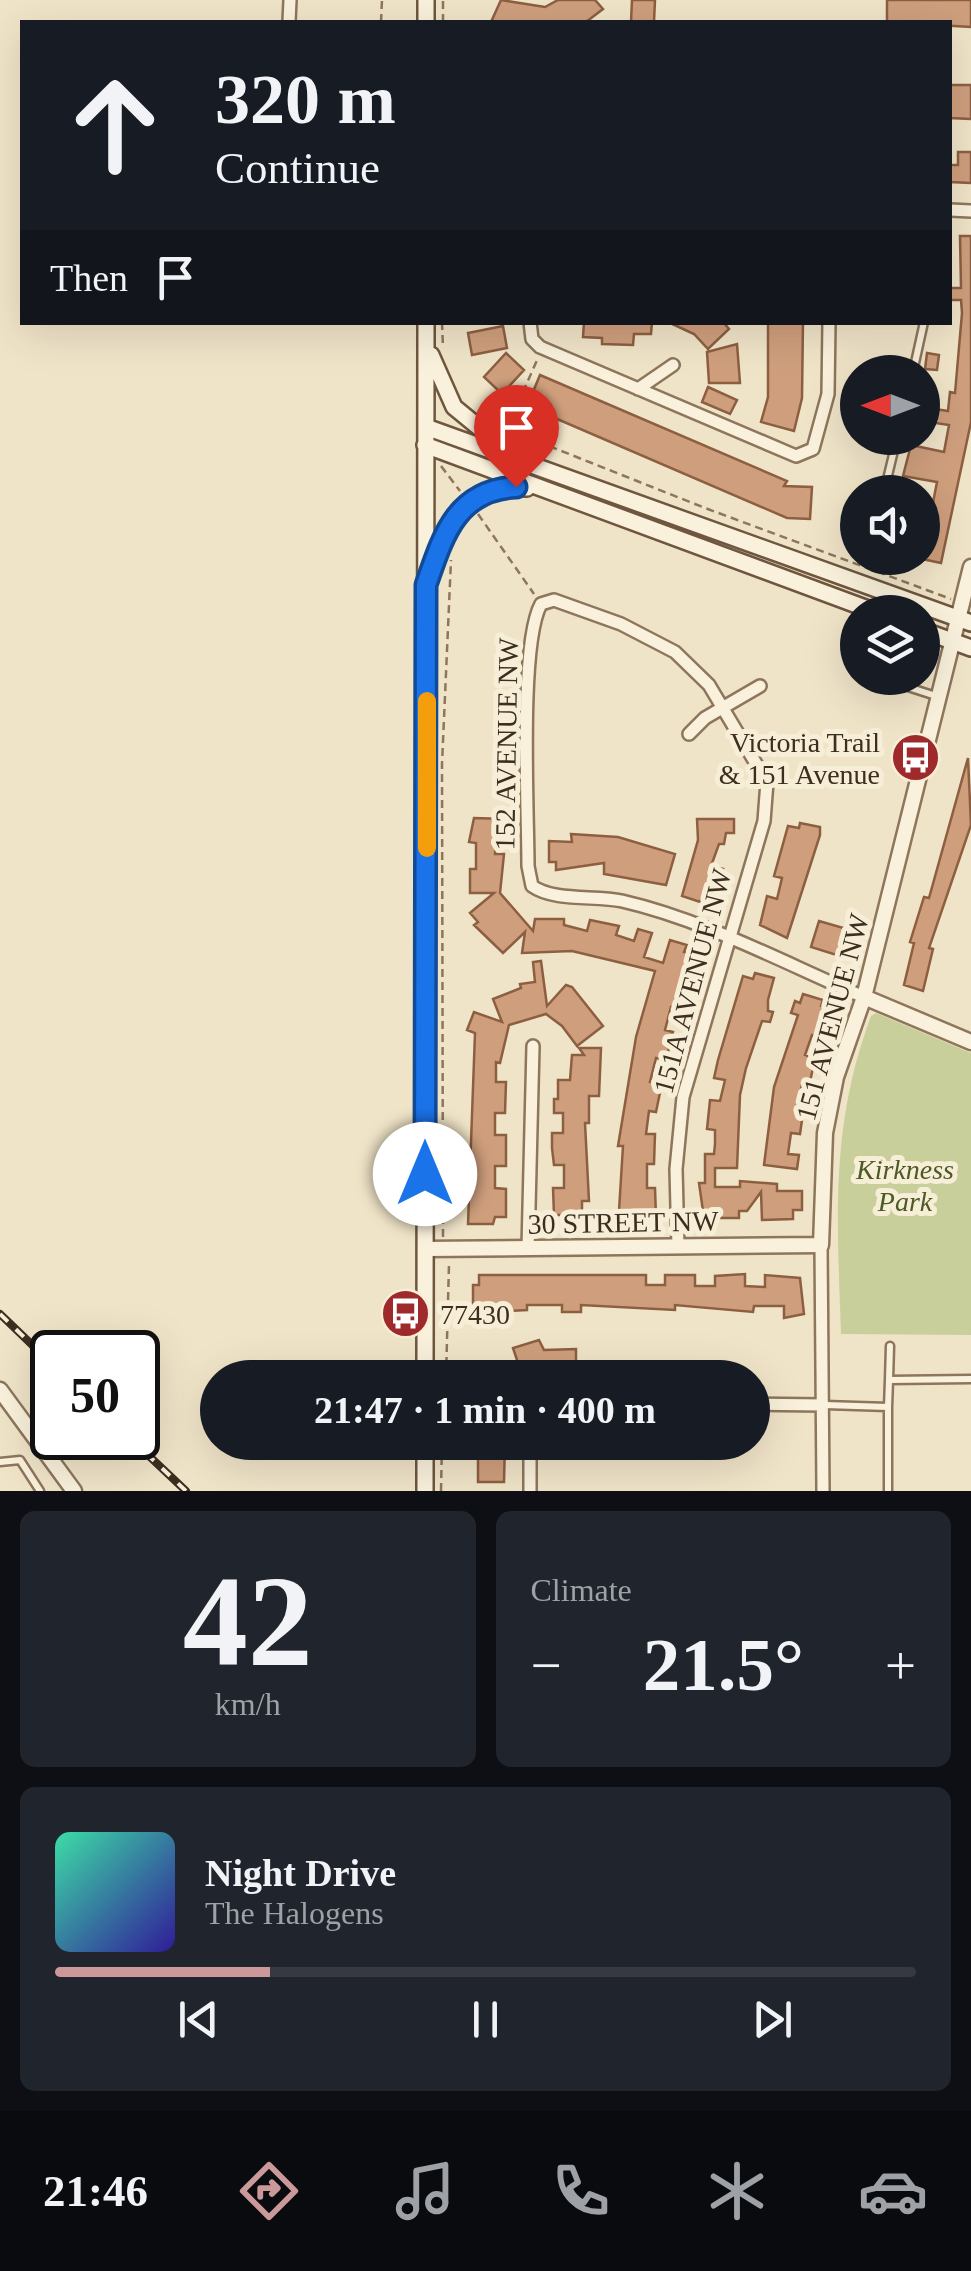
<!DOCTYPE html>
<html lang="en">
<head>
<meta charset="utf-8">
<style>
  :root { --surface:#171b24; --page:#20242c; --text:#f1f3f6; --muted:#9ea1a6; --line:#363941; --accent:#cc999b }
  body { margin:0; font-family:Georgia,serif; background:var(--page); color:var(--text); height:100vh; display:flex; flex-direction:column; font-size:38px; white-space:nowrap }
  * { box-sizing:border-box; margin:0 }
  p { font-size:32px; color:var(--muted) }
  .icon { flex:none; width:55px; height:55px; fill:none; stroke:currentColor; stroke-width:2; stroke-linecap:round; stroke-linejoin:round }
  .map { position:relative; height:1491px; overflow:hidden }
  .panel { display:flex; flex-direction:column; gap:20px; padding:20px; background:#0d0f14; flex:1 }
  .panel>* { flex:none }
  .top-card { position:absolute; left:20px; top:20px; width:932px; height:305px; border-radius:0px; box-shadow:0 10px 40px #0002; background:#171b24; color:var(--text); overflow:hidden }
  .needle { width:65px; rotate:270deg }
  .buttons { position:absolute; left:840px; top:355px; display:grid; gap:20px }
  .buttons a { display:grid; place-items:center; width:100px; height:100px; border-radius:50%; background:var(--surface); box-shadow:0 10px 40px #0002; font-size:50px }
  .speed { position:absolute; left:30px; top:1330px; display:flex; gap:20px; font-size:50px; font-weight:700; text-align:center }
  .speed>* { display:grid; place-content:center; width:130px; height:130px; border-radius:50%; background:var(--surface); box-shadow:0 10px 40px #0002; line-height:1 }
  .speed .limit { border:5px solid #111; border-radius:15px; background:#fff; color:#111 }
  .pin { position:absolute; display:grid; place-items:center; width:85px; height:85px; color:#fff; margin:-102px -42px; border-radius:50% 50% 50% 0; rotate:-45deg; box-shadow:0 0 10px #0007 }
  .pin .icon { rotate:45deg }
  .me { position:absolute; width:110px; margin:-55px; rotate:0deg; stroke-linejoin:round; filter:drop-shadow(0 0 8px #0008) }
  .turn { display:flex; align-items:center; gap:35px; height:210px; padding:0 30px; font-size:45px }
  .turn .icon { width:130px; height:130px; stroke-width:2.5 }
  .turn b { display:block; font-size:70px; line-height:85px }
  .then { display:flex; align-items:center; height:95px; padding:0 30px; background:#0003; gap:20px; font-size:38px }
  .big { font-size:75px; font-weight:700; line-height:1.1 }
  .panel .tile { flex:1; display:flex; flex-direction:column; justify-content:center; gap:15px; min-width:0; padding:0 35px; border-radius:15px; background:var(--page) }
  .panel .dial { align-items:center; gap:0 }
  .dial b { font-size:130px; line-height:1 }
  .song { display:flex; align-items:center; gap:30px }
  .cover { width:120px; height:120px; border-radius:15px; background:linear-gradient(135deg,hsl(160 70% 55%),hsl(250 70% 35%)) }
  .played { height:10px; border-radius:5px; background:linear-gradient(90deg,var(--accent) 25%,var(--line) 25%) }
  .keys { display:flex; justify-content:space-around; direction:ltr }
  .heat { display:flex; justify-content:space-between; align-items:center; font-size:55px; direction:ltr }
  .panel .tiles { flex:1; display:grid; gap:20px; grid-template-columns:1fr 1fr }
  .tile:last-child { grid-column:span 2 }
  .trip { position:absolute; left:200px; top:1360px; width:570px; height:100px; border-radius:50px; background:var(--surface); box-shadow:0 10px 40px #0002; font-weight:700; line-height:100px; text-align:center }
  .tab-bar { display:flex; height:160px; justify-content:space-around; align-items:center; background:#090b0e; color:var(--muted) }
  .tab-bar .icon { width:70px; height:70px }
  .tab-bar .selected { color:var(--accent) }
  .tab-bar b { font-size:45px; color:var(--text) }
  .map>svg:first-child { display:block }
  .green { fill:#c9cf9b }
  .building { fill:#cf9f7d; stroke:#8d5f41; stroke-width:2.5 }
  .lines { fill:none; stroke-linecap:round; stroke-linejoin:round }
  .service-casing { stroke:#8d765c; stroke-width:11 }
  .minor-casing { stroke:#8d765c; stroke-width:16 }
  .tertiary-casing { stroke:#8d765c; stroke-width:19 }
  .secondary-casing { stroke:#6f573f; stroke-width:20 }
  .path { stroke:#8d765c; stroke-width:2.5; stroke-dasharray:8 5; stroke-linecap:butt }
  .service { stroke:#faf1dc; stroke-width:6 }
  .minor { stroke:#faf1dc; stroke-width:11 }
  .tertiary { stroke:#faf1dc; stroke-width:14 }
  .secondary { stroke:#faf1dc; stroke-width:15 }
  .rail-casing { stroke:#3d2e20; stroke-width:8 }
  .rail { stroke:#f7eed8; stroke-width:4; stroke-dasharray:11; stroke-linecap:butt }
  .route-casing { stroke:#114b97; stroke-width:25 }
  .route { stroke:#1a73e8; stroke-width:18 }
  .slow { stroke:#f59e0b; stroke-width:18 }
  .labels { text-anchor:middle; stroke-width:10; stroke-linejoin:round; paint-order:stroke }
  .poi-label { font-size:28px; fill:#3d2e20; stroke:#f7eed8; text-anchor:end }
  .street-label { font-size:28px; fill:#3d2e20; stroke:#f7eed8 }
  .park-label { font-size:28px; font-style:italic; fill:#4d5a26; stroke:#f7eed8 }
</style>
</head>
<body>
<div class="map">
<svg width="971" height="1491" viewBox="0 0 971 1491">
  <rect width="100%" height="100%" fill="#f0e4c8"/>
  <!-- green -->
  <path class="green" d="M 876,1013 L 971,1053 L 971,1335 L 841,1334 C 837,1218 830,1126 871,1016 Z"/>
  <!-- building -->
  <path class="building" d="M 501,0 L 545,7 L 558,0 L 595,0 L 603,9 L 586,22 L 491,22 Z
    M 632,0 L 655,0 L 654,22 L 631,22 Z
    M 887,0 L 971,0 L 971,27 L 887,22 Z
    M 950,85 L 971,85 L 971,119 L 950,118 Z
    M 958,152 L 971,152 L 971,183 L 950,182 L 950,165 L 958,165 Z
    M 960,236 L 971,236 L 971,422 L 941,563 L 922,559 L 937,482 L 903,476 L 911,445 L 944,452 L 949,425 L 922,421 L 922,407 L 948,411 L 950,392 L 955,393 L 962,313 L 961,300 L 950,300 L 950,288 L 961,288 Z
    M 584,322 L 652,322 L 651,334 L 634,334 L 633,345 L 602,344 L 602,338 L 583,337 Z
    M 668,322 L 723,322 L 729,329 L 708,349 L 694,334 Z
    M 768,322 L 803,322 L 802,398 L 794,431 L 761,422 L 768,397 Z
    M 503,326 L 507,348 L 472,355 L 468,333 Z
    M 737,344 L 740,383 L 709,383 L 707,352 Z
    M 506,353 L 524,370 L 502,394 L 484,377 Z
    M 927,353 L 939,355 L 937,370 L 925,369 Z
    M 540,375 L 787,481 L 784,486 L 812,487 L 810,519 L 787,518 L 527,406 Z
    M 708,387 L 737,400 L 730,414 L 702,402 Z
    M 968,758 L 971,825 L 929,948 L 933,949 L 923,991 L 904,985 L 914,943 L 910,942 L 924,897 L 929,898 Z
    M 474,818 L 505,819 L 505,833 L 496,833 L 495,854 L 504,854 L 500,893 L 533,931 L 535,919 L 564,919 L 564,925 L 587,931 L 590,920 L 619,926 L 616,935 L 634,941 L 638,929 L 652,933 L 644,957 L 663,963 L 670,940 L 687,945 L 684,952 L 697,956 L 680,1009 L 671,1007 L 665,1030 L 673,1032 L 666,1060 L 656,1058 L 650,1082 L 662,1083 L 656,1112 L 649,1111 L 646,1134 L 655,1134 L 654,1164 L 647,1164 L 647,1188 L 655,1188 L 656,1217 L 644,1217 L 644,1227 L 618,1227 L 623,1146 L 618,1146 L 636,1037 L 655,971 L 572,951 L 522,953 L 525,932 L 503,953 L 474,925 L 478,922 L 470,913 L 494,893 L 470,893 L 470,869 L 476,869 L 476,843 L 469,842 Z
    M 697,819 L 734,819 L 734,833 L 726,833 L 724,844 L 719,844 L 711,866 L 723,869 L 713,899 L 703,895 L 700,902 L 682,896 L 698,840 Z
    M 800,823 L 820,827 L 820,835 L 787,938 L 760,925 L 767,896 L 777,899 L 782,878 L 774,876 L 788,826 L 799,828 Z
    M 571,834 L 618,837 L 675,854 L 666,885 L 604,874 L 604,863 L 556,870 L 556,862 L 549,862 L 549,841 L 572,842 Z
    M 819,921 L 854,931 L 846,958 L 811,947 Z
    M 541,961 L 547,1006 L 566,985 L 572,987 L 603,1026 L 577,1046 L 562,1026 L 546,1014 L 509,1025 L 500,1063 L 496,1062 L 496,1082 L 506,1082 L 505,1113 L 495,1113 L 495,1135 L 506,1135 L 506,1166 L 495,1166 L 495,1188 L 506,1189 L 506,1217 L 495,1217 L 493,1224 L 468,1224 L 475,1033 L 467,1030 L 474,1012 L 502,1022 L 493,999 L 521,988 L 520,984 L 535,982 L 533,962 Z
    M 755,973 L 774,978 L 768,1000 L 768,1011 L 773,1012 L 770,1022 L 762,1021 L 746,1068 L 740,1095 L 737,1168 L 715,1168 L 715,1187 L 740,1187 L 740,1181 L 777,1184 L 777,1191 L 802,1191 L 802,1210 L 793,1210 L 793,1219 L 762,1220 L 761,1192 L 747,1211 L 739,1211 L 739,1218 L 704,1218 L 699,1183 L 705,1183 L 705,1154 L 714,1154 L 715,1144 L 715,1130 L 707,1129 L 710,1100 L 720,1101 L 725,1080 L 714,1078 L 718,1060 L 743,976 L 753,979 Z
    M 803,994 L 823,1000 L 821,1006 L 831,1009 L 822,1038 L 812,1035 L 805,1055 L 815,1058 L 809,1087 L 802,1085 L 797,1105 L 804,1106 L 800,1134 L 791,1133 L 788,1154 L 799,1155 L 797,1169 L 764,1165 L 774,1087 L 798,1015 L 791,1013 L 795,1001 L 800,1003 Z
    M 579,1048 L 601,1048 L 599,1096 L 589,1096 L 589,1123 L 585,1123 L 589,1201 L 582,1201 L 582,1222 L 562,1221 L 562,1215 L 554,1215 L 553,1188 L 564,1188 L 564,1165 L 554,1165 L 552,1148 L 552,1133 L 563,1133 L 563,1113 L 554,1113 L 554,1099 L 558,1099 L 558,1080 L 570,1080 L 572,1055 L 584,1055 Z
    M 745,1274 L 745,1286 L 765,1287 L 765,1275 L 800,1278 L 804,1314 L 784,1318 L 784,1306 L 754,1306 L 753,1312 L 675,1305 L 675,1310 L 581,1305 L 581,1312 L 562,1312 L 562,1305 L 527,1305 L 527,1310 L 473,1313 L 473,1285 L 479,1285 L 479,1275 L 646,1275 L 646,1285 L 665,1285 L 665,1275 L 695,1275 L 695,1286 L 715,1286 L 715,1276 Z
    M 539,1340 L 544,1350 L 576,1349 L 576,1372 L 535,1373 L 523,1378 L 513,1348 Z
    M 478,1442 L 505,1442 L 504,1482 L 478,1482 Z"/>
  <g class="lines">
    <defs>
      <path id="service" d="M 913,372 L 924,322
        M 884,492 L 897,438
        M 880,678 L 939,697
        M 890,1346 L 889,1380 L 971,1379
        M 825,1405 L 888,1407 L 888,1491
        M 888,1407 L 889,1380
        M 0,1462 L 20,1460 L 40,1491"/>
      <path id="minor" d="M 289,22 L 290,0
        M 950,210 L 971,211
        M 530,322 L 532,339 L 540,347 L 796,456 L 813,449 L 828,394 L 829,322
        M 638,389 L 673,365
        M 689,734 L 705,718 L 760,686
        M 821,1245 L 823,1491
        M 678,1247 L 676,1169 L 683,1097 L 764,821 L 767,782 L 709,685 L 675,652 L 621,624 L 554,600 L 541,604 C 519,644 528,812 528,866 L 532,886 C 555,902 595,895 622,901 C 705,920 786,964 864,997
        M 528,1248 L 533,1046
        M 752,1404 L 823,1405
        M 530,1491 L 530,1442"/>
      <path id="tertiary" d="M 864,997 L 971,1042
        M 425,1249 L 821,1245 L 825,1133 L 836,1077 L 864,997 L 971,567
        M 0,1390 L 74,1491"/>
      <path id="secondary" d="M 426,0 L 426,22
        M 431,355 L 454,407 L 504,448
        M 426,427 L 971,623
        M 425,445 L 876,612
        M 430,572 C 449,523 467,484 527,488
        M 922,630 L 971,648
        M 425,1378 L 426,322
        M 425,1442 L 425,1491"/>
    </defs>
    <!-- service casing -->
    <use href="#service" class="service-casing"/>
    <!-- minor casing -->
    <use href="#minor" class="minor-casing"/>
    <!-- tertiary casing -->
    <use href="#tertiary" class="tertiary-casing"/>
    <!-- secondary casing -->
    <use href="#secondary" class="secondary-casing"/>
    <!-- path -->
    <path class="path" d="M 381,22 L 382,0
      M 443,22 L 443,0
      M 442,322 L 443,348
      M 501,427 L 705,508 L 951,599
      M 507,428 L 538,358
      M 441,466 L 460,491
      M 478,514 L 534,594
      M 443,1237 L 442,764 L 451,560
      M 446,1378 L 449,1264
      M 441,1491 L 442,1442"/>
    <!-- service -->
    <use href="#service" class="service"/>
    <!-- minor -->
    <use href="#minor" class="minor"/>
    <!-- tertiary -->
    <use href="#tertiary" class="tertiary"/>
    <!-- secondary -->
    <use href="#secondary" class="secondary"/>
    <defs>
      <path id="rail" d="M 0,1314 L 52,1364
        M 130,1438 L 186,1491"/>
    </defs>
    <!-- rail casing -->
    <use href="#rail" class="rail-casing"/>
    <!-- rail -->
    <use href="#rail" class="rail"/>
  </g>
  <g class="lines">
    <defs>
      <path id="route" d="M 425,1174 L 426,585 C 443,536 456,490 516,487"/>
    </defs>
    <!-- route casing -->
    <use href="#route" class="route-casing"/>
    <!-- route -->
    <use href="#route" class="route"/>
    <!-- slow -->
    <path class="slow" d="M 427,701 L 427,848"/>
  </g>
  <!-- icons -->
  <defs>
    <symbol id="bus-disc" viewBox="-11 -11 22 22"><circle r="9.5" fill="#9e2a2b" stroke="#f7eed8"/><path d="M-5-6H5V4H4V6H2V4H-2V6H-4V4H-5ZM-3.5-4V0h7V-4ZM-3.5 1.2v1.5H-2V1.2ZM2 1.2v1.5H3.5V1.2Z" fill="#fff"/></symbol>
  </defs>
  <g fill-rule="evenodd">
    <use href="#bus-disc" x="888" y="730" width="55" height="55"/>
    <use href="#bus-disc" x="378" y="1286" width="55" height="55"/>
  </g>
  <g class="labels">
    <!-- poi labels -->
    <g class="poi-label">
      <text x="880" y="752">Victoria Trail<tspan x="880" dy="32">&amp; 151 Avenue</tspan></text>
      <text x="440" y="1324" text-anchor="start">77430</text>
    </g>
    <!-- street labels -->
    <g class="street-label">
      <text transform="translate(506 744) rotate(-89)" y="10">152 AVENUE NW</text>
      <text transform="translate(692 981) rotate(-75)" y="10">151A AVENUE NW</text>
      <text transform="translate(832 1017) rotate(-75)" y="10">151 AVENUE NW</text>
      <text transform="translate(623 1222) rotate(-1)" y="10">30 STREET NW</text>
    </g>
    <!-- park labels -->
    <g class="park-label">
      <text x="905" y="1179">Kirkness<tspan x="905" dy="32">Park</tspan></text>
    </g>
  </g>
</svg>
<div class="buttons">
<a><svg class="needle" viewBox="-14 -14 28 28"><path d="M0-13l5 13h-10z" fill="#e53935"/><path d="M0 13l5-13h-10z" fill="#9ea1a6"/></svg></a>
<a><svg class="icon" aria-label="sound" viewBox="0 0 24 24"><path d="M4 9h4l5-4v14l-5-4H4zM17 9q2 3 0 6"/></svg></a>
<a><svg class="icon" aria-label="layers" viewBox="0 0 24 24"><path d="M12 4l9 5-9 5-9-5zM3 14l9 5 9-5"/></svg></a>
</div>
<div class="speed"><div class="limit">50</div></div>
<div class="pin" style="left:516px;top:487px;background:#d93025"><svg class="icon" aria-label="arrive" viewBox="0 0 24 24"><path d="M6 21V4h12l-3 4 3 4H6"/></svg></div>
<svg class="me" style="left:425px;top:1174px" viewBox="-20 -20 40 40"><circle r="19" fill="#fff"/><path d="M0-13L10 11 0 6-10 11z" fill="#1a73e8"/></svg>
<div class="trip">21:47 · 1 min · 400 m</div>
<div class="top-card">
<div class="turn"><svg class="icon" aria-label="ahead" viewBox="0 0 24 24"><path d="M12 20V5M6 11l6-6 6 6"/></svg><div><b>320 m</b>Continue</div></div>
<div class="then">Then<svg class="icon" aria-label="arrive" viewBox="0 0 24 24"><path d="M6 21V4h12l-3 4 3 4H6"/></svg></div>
</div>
</div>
<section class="panel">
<div class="tiles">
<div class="tile dial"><b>42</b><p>km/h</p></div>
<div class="tile"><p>Climate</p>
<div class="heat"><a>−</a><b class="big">21.5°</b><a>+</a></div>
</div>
<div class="tile">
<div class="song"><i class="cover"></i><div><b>Night Drive</b><p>The Halogens</p></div></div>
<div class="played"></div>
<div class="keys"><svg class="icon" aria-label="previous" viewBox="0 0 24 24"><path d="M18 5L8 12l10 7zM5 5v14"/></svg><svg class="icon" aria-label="pause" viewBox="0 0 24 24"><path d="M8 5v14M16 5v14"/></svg><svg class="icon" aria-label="next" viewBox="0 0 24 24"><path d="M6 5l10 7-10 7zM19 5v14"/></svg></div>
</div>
</div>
</section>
<nav class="tab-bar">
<b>21:46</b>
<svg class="icon selected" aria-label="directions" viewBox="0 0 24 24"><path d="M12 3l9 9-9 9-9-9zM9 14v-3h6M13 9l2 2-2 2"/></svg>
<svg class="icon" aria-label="music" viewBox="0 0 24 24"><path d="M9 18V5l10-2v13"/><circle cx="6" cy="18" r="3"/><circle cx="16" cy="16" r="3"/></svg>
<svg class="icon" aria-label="phone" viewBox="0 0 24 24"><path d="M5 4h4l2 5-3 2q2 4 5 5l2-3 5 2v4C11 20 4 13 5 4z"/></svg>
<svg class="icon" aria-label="climate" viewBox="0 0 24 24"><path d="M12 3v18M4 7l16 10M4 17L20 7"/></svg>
<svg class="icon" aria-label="car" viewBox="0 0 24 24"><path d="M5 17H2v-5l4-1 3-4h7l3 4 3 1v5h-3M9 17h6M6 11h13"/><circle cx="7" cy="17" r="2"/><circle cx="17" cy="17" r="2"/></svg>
</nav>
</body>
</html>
